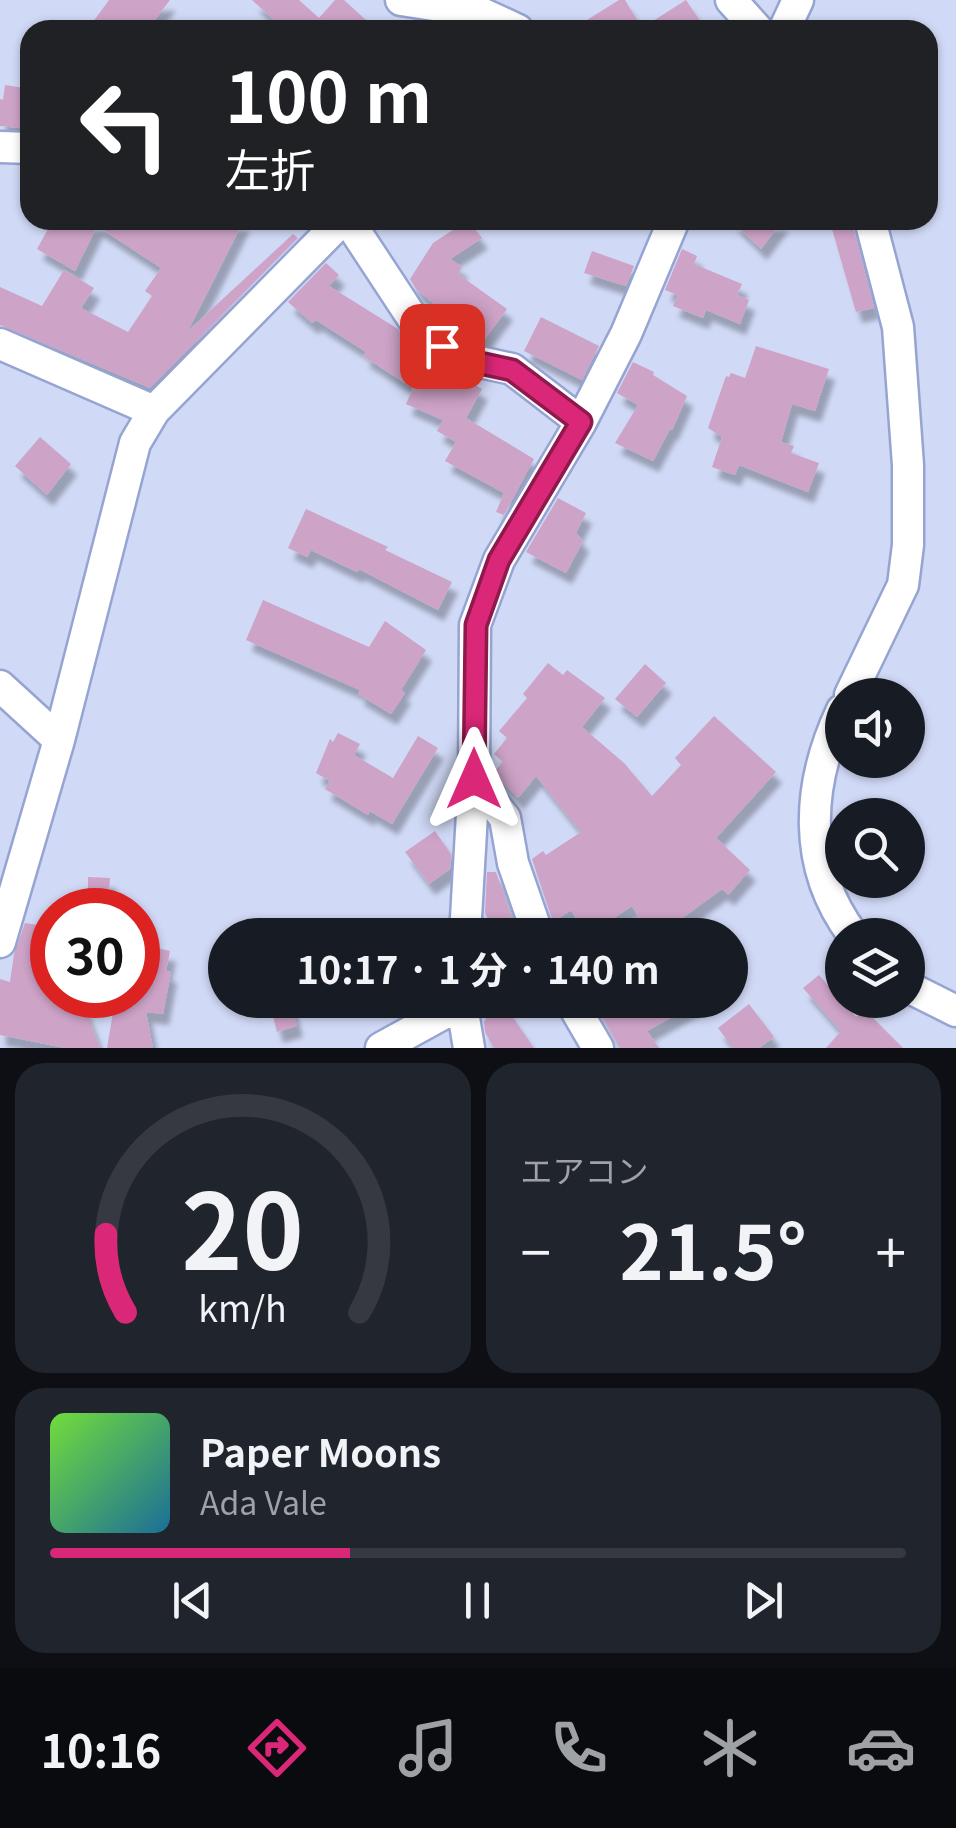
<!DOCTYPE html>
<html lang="ja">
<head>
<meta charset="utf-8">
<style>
  :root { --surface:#171b24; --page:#20242c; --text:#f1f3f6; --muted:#9ea1a6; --line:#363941; --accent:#db2777 }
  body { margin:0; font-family:Georgia,"Noto Sans JP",serif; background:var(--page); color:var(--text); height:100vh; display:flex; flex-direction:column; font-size:38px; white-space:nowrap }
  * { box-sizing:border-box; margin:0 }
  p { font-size:32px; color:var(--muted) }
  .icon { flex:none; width:55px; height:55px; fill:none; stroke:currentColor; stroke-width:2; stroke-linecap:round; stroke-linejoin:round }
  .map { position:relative; height:1048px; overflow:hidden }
  .panel { display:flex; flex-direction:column; gap:15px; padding:15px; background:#0d0f14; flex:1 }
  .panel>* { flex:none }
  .top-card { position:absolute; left:20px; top:20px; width:918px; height:210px; border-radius:30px; box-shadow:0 2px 8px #0004; background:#202124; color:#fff; overflow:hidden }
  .buttons { position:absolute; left:825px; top:678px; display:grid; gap:20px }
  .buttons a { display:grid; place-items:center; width:100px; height:100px; border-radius:50%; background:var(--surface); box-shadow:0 2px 8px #0004; font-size:50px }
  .speed { position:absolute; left:30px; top:888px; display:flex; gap:20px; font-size:50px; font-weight:700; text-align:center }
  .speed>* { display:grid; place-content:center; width:130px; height:130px; border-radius:50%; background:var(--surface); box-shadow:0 2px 8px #0004; line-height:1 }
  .speed .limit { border:15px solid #d22; background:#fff; color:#111 }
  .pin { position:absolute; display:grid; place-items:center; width:85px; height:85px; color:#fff; margin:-42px; border-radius:20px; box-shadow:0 5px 15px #0006 }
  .me { position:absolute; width:110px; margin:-55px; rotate:0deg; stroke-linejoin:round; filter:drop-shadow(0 0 8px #0008) }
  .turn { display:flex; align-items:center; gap:35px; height:210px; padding:0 40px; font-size:45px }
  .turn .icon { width:130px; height:130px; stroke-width:2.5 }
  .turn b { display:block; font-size:70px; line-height:85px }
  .big { font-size:75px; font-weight:700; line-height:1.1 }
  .panel .card { flex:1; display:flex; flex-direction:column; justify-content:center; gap:15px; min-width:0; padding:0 35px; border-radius:30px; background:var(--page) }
  .panel .dial { align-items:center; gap:0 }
  .dial svg { height:260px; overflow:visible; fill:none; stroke:var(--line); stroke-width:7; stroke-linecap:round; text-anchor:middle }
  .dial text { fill:var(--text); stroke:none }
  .song { display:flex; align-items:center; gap:30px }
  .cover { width:120px; height:120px; border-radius:15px; background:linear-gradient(135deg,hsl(100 70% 55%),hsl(200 70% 35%)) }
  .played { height:10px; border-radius:5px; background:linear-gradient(90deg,var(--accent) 35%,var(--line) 35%) }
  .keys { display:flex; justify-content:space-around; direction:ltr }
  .heat { display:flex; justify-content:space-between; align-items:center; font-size:55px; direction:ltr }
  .panel .tiles { flex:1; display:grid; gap:15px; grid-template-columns:1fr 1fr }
  .card:last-child { grid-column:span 2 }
  .trip { position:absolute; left:208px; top:918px; width:540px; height:100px; border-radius:50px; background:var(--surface); box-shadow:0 2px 8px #0004; font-weight:700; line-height:100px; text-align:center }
  .tab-bar { display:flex; height:160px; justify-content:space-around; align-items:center; background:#090b0e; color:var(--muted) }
  .tab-bar .icon { width:70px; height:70px }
  .tab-bar .selected { color:var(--accent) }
  .tab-bar b { font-size:45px; color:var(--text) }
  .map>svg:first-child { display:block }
  .building { fill:#cda3c7; filter:url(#shadow) }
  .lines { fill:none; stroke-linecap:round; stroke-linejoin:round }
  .minor-casing { stroke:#96a4d2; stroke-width:35 }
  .minor { stroke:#fff; stroke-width:30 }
  .route-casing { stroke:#8e194d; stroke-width:25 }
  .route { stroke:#db2777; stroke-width:18 }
</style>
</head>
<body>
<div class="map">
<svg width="956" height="1048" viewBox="0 0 956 1048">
  <defs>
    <filter id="shadow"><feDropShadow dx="6" dy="11" stdDeviation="2.5" flood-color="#0004"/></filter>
  </defs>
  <rect width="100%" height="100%" fill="#d0d9f6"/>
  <!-- building -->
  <path class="building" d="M 109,0 L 170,0 L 147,30 L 87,30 Z
    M 252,0 L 299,0 L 319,18 L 335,0 L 344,0 L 377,30 L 285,30 Z
    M 619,0 L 625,0 L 642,28 L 686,0 L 706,30 L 571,30 Z
    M 5,85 L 30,89 L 30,129 L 0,126 L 0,99 L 3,100 Z
    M 53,220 L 244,220 L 188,331 L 293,234 L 298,238 L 150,388 L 0,325 L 0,287 L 42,306 L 64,270 L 94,288 L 81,308 L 128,332 L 152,296 L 145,291 L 161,268 L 97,226 L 75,271 L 37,249 Z
    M 468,220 L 482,238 L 450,259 L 462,267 L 458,274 L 507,309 L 482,343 L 462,332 L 464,328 L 416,289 L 410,279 L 433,243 Z
    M 731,220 L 783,220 L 761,249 Z
    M 852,222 L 874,308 L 856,312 L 832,229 Z
    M 682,249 L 697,256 L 694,264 L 742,284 L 737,295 L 749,300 L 740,324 L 706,310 L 703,318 L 673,306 L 678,295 L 665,290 Z
    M 592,251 L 634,266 L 626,286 L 584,273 Z
    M 326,263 L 339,275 L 329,286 L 398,329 L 407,341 L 405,344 L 433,362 L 482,389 L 466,418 L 534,459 L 504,515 L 496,512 L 504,493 L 445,461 L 456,442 L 437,431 L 443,420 L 406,404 L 413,388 L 363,356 L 366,352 L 316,320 L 312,323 L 288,302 Z
    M 541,317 L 599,346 L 582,380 L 524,351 Z
    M 756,346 L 829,369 L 815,411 L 792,404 L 781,442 L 794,446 L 791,453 L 819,463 L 808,492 L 739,465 L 735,475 L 712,467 L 722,437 L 708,428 L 726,376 L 729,377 L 731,373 L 745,378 Z
    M 633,362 L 654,372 L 653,375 L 687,396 L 672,430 L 670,429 L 653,461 L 615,443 L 638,405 L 617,393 Z
    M 40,437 L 71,464 L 47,495 L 15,466 Z
    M 558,498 L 586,513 L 576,533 L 583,541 L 566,573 L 526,552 Z
    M 306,509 L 388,547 L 385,550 L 452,582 L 438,610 L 359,569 L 357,572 L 311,550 L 307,557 L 288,548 Z
    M 263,600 L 369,647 L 385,621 L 426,650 L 401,690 L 405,693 L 391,714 L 358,694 L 360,690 L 246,640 Z
    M 548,663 L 563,675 L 567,670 L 605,698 L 582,727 L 624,763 L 652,796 L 681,765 L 675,758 L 714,716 L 776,772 L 716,838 L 750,870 L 728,895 L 722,889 L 674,924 L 680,935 L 649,935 L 632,906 L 594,931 L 588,923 L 582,927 L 571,910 L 553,922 L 532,859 L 543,851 L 546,855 L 581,832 L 536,776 L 518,798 L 493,773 L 503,762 L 494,754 L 507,738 L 499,731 L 527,698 L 523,694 Z
    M 645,664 L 666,683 L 637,717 L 615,699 Z
    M 338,733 L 360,744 L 354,755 L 393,778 L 418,736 L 438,748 L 392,824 L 370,811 L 368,815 L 325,789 L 330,781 L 316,773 L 330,739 L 333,742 Z
    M 435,831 L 451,854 L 450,869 L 429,884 L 405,852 Z
    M 487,872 L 496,872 L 518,935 L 496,935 L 485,913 Z
    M 88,877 L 110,878 L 108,906 L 88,905 Z
    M 25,923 L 52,927 L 52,995 L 80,995 L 100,1048 L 65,1048 L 0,1035 L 0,979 L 10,982 L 14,954 Z
    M 141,944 L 170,951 L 166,971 L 171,972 L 163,1014 L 146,1012 L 153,1048 L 107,1048 L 116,995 L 138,995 Z
    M 819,975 L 856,1017 L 864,1009 L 903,1048 L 826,1048 L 841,1031 L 803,988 Z
    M 269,1000 L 290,1000 L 297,1026 L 277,1032 Z
    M 480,1000 L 501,1000 L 534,1048 L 494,1048 L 485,1032 L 484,1021 L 486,1020 Z
    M 592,1000 L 703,1000 L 647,1031 L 659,1048 L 620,1048 Z
    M 749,1004 L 774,1037 L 759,1048 L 733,1048 L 718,1028 Z"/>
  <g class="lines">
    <defs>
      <path id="minor" d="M 401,0 L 479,12 L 518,30
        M 731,0 L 758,30
        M 784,30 L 798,0
        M 0,147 L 30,148
        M 348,220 L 417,325 L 442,346 L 466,359 L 512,369 L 581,422
        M 0,344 L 154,411
        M 0,686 L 59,740
        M 850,695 L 903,585 L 908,545 L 908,465 L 898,327 L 870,220
        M 842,710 C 807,784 801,866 853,935
        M 474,779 L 505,818 L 513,863 L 538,935
        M 465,935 L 474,779 L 475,625 L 499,560 L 581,422 L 626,334 L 674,220
        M 0,942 L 59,740 L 135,443 L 154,411 L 342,220
        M 908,987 L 956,1011
        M 461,1000 L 469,1048
        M 570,1000 L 598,1048
        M 381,1048 L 461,1004"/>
    </defs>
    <!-- minor casing -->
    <use href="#minor" class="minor-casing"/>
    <!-- minor -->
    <use href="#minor" class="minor"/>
  </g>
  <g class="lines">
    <defs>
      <path id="route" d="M 442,346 L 466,360 L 512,370 L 581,422 L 499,560 L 476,625 L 474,779"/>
    </defs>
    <!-- route casing -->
    <use href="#route" class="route-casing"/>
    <!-- route -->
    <use href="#route" class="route"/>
  </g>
</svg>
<div class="buttons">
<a><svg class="icon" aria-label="sound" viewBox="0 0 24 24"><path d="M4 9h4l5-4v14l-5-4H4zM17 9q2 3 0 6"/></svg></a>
<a><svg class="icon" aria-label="search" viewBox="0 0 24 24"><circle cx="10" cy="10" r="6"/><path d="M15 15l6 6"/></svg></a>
<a><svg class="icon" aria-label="layers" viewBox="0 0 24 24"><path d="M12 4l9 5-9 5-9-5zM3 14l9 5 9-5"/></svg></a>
</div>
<div class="speed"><div class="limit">30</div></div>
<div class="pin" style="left:442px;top:346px;background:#d93025"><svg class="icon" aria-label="arrive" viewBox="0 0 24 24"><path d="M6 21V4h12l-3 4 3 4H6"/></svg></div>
<svg class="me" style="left:474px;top:779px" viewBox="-20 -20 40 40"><path d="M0-17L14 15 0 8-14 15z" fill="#db2777" stroke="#fff" stroke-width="4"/></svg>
<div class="trip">10:17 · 1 分 · 140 m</div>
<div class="top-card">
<div class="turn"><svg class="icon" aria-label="left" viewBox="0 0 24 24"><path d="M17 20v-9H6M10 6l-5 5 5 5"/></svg><div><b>100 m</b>左折</div></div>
</div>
</div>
<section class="panel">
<div class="tiles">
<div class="card dial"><svg viewBox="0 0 100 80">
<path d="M14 69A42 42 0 1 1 86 69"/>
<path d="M14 69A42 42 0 0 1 8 45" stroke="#db2777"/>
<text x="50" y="56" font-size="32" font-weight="700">20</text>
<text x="50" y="72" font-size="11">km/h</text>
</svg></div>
<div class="card"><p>エアコン</p>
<div class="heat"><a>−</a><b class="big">21.5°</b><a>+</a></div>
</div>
<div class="card">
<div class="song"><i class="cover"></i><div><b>Paper Moons</b><p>Ada Vale</p></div></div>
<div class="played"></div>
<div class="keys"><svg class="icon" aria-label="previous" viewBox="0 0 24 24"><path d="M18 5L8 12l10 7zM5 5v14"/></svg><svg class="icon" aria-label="pause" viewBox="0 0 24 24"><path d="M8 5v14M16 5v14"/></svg><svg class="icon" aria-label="next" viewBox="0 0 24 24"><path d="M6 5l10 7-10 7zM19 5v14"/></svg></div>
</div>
</div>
</section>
<nav class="tab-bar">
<b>10:16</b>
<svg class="icon selected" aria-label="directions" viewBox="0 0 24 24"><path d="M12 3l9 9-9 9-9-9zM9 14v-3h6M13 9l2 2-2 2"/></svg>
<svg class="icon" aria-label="music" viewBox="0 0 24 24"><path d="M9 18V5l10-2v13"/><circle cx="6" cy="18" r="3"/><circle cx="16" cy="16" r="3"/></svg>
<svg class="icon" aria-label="phone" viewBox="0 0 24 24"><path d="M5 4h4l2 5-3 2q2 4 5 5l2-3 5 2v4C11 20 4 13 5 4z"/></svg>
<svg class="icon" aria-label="climate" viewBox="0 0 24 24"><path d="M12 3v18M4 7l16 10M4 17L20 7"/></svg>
<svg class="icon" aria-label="car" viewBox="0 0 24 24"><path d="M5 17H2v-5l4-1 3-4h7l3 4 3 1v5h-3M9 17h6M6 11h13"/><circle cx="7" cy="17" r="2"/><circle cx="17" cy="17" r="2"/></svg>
</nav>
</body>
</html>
